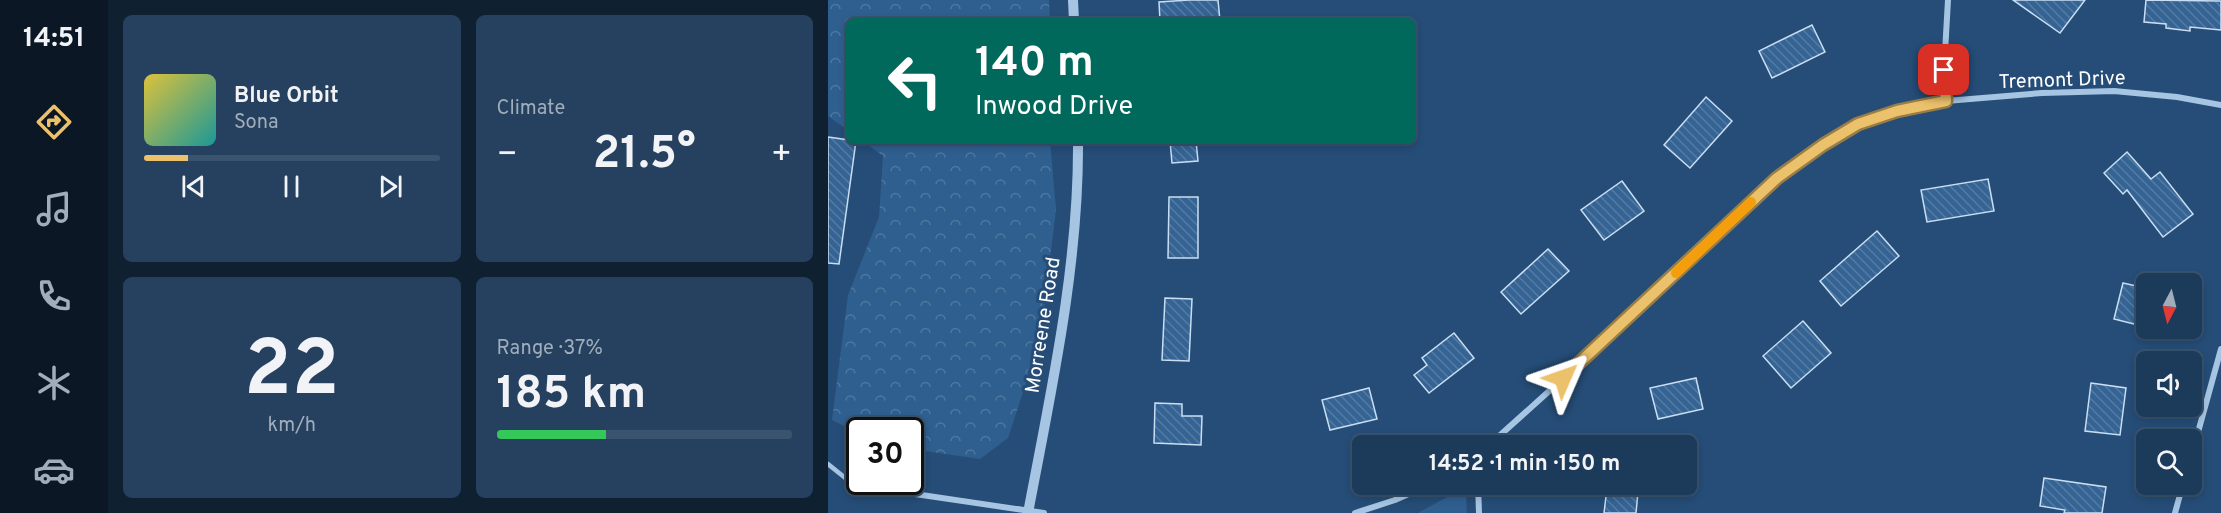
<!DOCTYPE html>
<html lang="en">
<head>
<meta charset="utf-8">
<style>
  :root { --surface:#1c3a59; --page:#25415f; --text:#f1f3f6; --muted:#a0adba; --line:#3a546f; --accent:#ecc16b }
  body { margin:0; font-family:Overpass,sans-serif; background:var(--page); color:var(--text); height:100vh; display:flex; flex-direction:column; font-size:22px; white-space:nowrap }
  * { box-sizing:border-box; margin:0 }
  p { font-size:20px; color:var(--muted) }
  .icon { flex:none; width:33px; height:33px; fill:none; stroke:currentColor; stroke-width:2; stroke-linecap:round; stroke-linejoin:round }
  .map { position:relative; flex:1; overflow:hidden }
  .side { display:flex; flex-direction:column; gap:15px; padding:15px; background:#0f2031; width:720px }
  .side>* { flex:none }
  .banner { position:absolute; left:18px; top:18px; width:570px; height:126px; border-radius:9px; box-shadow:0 3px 9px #0003,0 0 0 2px var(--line); background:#00695c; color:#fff; overflow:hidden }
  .needle { width:39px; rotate:187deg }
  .tools { position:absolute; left:1308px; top:273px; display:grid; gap:12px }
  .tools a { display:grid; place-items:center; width:66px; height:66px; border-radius:9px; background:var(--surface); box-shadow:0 3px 9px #0003,0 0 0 2px var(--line); font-size:30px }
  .speed { position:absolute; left:18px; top:417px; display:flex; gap:12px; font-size:30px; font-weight:700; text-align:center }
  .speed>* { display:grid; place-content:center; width:78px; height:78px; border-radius:50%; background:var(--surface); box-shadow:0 3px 9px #0003,0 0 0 2px var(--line); line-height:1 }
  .speed .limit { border:3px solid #111; border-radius:9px; background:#fff; color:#111 }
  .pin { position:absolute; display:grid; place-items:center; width:51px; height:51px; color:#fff; margin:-26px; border-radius:12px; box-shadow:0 3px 9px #0006 }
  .me { position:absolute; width:66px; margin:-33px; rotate:47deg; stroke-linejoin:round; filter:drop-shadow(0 0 4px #0008) }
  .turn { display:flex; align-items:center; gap:21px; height:126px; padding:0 30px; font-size:27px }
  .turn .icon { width:78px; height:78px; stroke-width:2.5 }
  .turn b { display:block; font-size:42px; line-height:51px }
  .big { font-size:45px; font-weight:700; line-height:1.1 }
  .side .tile { flex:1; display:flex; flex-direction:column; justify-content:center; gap:9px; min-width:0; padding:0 21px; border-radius:9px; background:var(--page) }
  .side .dial { align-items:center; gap:0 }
  .dial b { font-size:78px; line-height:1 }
  .song { display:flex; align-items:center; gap:18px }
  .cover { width:72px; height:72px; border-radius:9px; background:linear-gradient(135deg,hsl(50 70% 55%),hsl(180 70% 35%)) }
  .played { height:6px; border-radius:3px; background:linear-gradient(90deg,var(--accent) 15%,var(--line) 15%) }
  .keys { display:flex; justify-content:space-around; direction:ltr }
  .heat { display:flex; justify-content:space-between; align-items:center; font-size:33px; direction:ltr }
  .charge { height:9px; border-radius:4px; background:linear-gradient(90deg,#34c759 37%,var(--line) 0) }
  .side .tiles { flex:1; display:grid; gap:15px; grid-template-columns:repeat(2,1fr) }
  .trip { position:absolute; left:524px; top:435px; width:345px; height:60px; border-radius:9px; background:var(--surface); box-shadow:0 3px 9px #0003,0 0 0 2px var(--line); font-weight:700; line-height:60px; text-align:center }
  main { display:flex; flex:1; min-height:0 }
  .tab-bar { display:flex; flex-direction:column; width:108px; justify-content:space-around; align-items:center; background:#0b1724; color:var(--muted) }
  .tab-bar .icon { width:42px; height:42px }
  .tab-bar .current { color:var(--accent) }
  .tab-bar b { font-size:27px; color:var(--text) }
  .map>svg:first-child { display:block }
  .grass { fill:#2f5f8f }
  .forest { fill:url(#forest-crowns) }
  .building { fill:url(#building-back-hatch); stroke:#c9def3; stroke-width:1.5 }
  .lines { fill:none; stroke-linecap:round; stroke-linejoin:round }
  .service { stroke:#a6c5e3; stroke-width:4.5 }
  .minor { stroke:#a6c5e3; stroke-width:6 }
  .tertiary { stroke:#a6c5e3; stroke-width:10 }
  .route-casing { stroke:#997d46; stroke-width:15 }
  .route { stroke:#ecc16b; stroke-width:10 }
  .slow { stroke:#f59e0b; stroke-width:10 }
  .labels { text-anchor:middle; stroke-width:6; stroke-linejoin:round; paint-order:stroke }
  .street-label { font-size:20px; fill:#fff; stroke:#254d77 }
</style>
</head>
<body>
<main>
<nav class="tab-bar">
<b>14:51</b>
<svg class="icon current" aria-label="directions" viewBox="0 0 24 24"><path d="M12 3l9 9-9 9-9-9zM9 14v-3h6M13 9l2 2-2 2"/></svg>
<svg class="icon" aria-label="music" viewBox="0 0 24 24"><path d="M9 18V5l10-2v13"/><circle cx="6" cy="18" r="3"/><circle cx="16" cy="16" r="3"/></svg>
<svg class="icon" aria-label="phone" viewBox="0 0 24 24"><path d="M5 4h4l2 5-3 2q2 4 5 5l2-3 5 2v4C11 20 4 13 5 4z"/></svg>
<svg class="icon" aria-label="climate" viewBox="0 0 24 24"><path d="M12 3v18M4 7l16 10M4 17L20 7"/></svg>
<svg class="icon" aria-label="car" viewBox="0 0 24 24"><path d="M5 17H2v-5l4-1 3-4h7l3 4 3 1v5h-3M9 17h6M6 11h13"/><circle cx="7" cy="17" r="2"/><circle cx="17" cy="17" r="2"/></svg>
</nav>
<section class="side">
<div class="tiles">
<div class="tile">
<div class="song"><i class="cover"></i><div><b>Blue Orbit</b><p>Sona</p></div></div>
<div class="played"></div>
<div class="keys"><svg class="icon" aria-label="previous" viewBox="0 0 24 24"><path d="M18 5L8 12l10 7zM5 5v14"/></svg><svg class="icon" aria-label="pause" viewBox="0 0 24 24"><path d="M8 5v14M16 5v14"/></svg><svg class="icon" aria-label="next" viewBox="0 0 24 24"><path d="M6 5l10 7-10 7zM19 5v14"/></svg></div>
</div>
<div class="tile"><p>Climate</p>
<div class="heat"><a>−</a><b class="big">21.5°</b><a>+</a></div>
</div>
<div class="tile dial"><b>22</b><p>km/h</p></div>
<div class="tile"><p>Range · 37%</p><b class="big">185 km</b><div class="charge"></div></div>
</div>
</section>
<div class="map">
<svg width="1393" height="513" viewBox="0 0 1393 513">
  <defs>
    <pattern id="forest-crowns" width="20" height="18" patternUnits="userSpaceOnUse" patternTransform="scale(1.5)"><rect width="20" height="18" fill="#2f5f8f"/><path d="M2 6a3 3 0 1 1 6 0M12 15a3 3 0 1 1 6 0" fill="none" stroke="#4e77a0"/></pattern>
    <pattern id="building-back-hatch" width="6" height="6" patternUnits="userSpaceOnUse" patternTransform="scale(1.5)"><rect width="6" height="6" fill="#356494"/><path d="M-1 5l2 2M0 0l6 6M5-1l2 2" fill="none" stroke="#537ba4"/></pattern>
  </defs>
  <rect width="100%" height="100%" fill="#254d77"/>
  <!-- grass -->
  <path class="grass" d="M 630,491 L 638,494 L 639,513 L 590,513 Z"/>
  <!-- forest -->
  <path class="forest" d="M 0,0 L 221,0 L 222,21 L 21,21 L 21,131 L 0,116 Z
    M 35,141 L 222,141 L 228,209 L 213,337 L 180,438 L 152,459 L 83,449 L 82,430 L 32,430 L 31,433 L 4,420 L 20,295 L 51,217 L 55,156 Z"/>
  <!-- building -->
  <path class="building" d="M 361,0 L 390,0 L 392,21 L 332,21 L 331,2 Z
    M 1185,0 L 1257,0 L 1232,33 Z
    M 1318,0 L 1393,1 L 1393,30 L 1362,27 L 1362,31 L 1338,28 L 1338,24 L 1316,22 Z
    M 984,25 L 997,52 L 944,78 L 931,51 Z
    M 878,97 L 904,121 L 862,168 L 836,145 Z
    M 0,137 L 28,141 L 11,264 L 0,263 Z
    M 342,141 L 368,141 L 370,161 L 344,163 Z
    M 1299,152 L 1323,179 L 1332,172 L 1365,214 L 1335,237 L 1299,190 L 1295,194 L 1276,173 Z
    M 1160,179 L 1166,211 L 1099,222 L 1093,190 Z
    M 794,181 L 816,211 L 776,240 L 753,210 Z
    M 341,197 L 370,197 L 370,258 L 340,258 Z
    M 1049,231 L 1071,256 L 1013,306 L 992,281 Z
    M 720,249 L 741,271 L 693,314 L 673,292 Z
    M 1295,283 L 1318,288 L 1318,327 L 1286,319 Z
    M 337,298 L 364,299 L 361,361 L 334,360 Z
    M 975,321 L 1003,353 L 963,388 L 935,356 Z
    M 626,333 L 646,358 L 601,393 L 586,375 L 599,365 L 594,358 Z
    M 868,378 L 875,409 L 830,419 L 822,388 Z
    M 1263,383 L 1298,388 L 1292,435 L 1257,431 Z
    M 541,388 L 549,419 L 502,430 L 494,400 Z
    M 327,403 L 354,404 L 354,416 L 374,416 L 373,445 L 326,443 Z
    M 1216,478 L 1278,487 L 1274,513 L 1236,513 L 1237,510 L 1212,506 Z
    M 779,488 L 810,492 L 808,513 L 776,513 Z"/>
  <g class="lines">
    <!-- service -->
    <path class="service" d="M 0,464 L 26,485"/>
    <!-- minor -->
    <path class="minor" d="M 1118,101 L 1116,70 L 1120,0
      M 660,446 L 719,393 L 949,178 L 995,145 L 1030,124 L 1069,111 L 1118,101 L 1214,93 L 1286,91 L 1349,97 L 1393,105
      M 1364,454 L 1393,349
      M 650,484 L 651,513
      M 26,485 L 216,513
      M 527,513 L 567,500 L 603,484
      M 1347,513 L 1355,484"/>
    <!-- tertiary -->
    <path class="tertiary" d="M 245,0 L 246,21
      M 200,513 C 223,391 251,266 250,141"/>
  </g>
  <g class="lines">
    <defs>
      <path id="route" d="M 735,378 L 949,178 L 995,145 L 1030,124 L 1069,111 L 1118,101 L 1116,70"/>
    </defs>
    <!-- route casing -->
    <use href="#route" class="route-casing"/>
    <!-- route -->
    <use href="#route" class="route"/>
    <!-- slow -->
    <path class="slow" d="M 848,273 L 923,202"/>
  </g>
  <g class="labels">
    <!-- street labels -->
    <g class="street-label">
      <text transform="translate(1234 79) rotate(-2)" y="7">Tremont Drive</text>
      <text transform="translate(214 325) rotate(-81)" y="7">Morreene Road</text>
    </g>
  </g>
</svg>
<div class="tools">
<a><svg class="needle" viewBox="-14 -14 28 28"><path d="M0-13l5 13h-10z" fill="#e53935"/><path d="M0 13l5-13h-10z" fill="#a0adba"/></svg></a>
<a><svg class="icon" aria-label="sound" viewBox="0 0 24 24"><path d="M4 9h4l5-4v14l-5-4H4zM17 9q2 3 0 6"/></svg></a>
<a><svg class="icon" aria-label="search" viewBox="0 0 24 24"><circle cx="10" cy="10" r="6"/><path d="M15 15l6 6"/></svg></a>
</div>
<div class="speed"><div class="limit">30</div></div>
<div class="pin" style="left:1116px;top:70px;background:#d93025"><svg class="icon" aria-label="arrive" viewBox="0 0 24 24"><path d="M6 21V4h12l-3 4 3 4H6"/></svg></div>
<svg class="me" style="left:735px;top:378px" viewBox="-20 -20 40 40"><path d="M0-17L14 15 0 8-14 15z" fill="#ecc16b" stroke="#fff" stroke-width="4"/></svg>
<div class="trip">14:52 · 1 min · 150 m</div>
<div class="banner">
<div class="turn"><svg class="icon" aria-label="left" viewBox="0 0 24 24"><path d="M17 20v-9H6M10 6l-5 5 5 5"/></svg><div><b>140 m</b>Inwood Drive</div></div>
</div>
</div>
</main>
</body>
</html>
